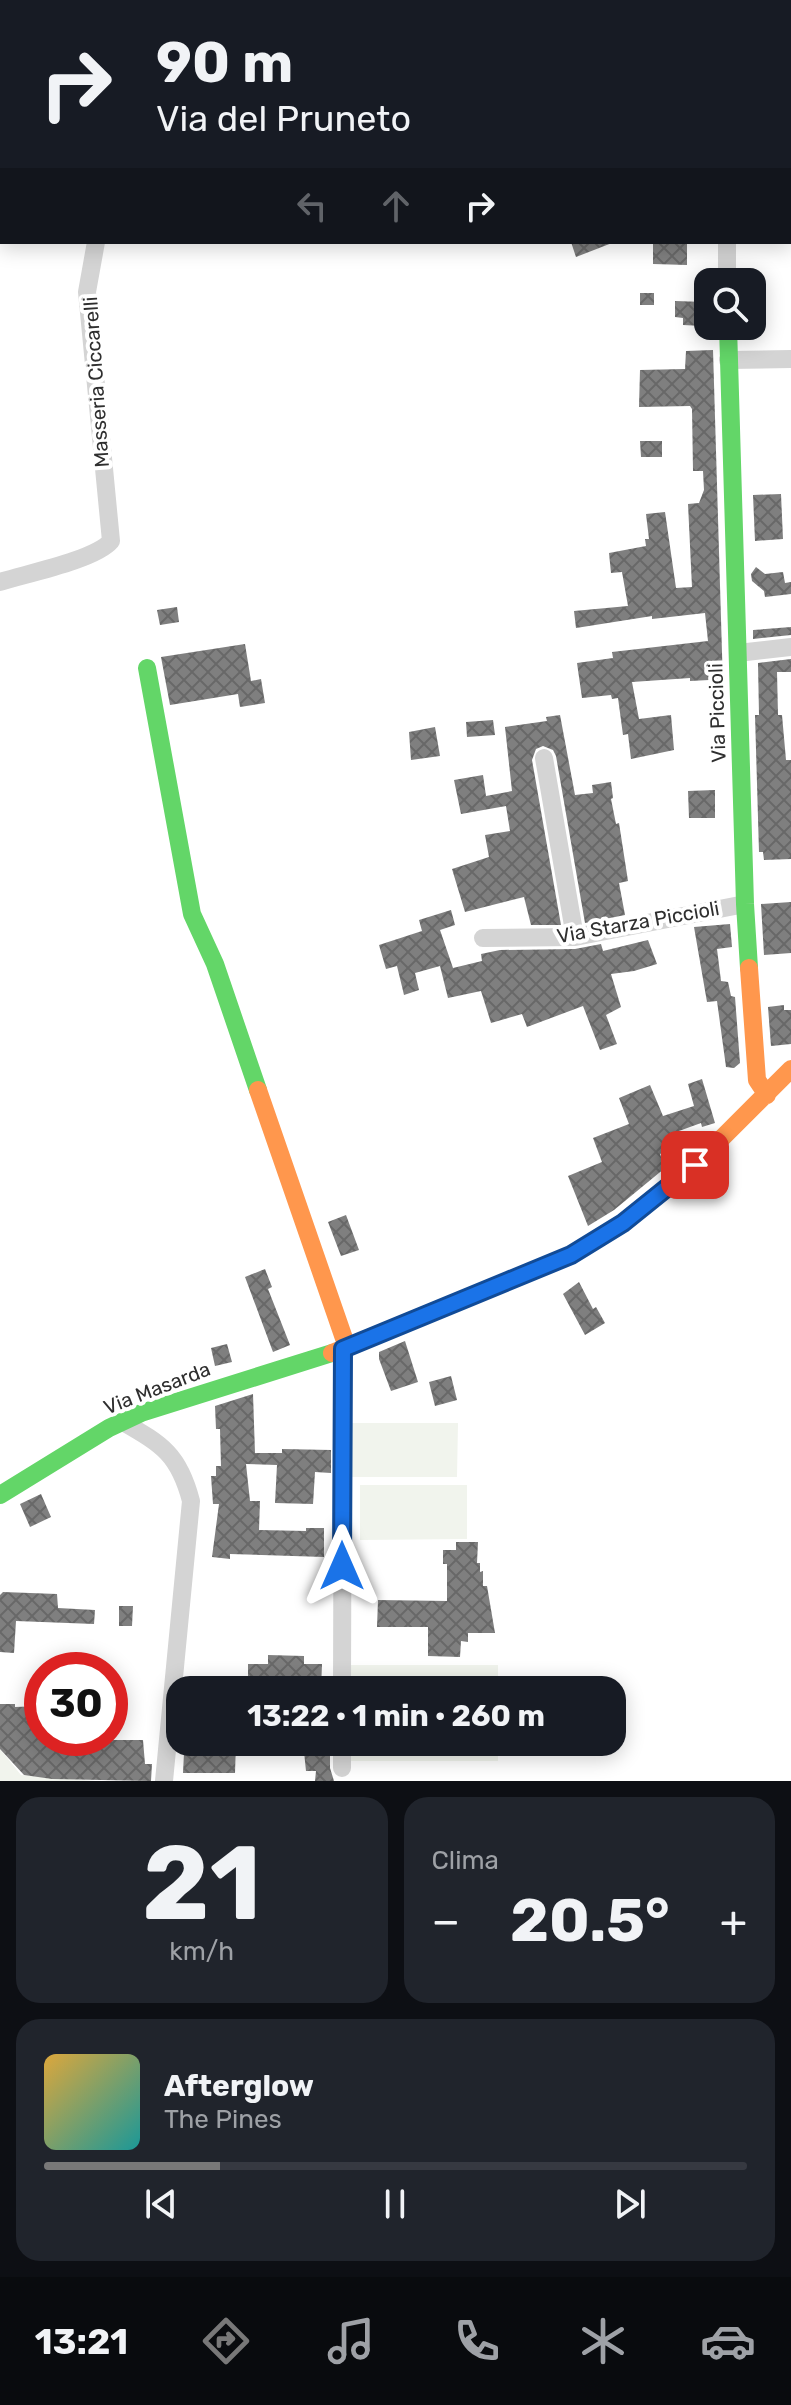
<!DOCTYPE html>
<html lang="it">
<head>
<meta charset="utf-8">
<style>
  :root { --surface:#171b24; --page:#20242c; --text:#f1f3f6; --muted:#9ea1a6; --line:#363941; --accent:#787878 }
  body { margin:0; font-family:Rubik,sans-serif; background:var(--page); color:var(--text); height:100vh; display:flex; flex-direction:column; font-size:30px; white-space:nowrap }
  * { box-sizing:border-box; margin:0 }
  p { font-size:26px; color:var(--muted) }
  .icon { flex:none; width:44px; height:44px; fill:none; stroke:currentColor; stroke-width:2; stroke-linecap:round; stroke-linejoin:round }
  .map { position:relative; height:1781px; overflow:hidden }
  .details { display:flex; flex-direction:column; gap:16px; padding:16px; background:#0d0f14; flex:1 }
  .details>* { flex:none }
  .hud { position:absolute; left:0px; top:0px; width:792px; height:244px; box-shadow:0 4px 20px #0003; background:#171b24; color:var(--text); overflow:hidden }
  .buttons { position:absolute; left:694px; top:268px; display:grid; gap:16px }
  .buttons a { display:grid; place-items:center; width:72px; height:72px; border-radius:16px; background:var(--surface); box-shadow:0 4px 20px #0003; font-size:40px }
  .speed { position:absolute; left:24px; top:1652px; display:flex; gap:16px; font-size:40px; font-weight:700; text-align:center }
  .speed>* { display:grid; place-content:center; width:104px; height:104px; border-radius:50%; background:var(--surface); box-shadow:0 4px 20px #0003; line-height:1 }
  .speed .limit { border:12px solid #d22; background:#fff; color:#111 }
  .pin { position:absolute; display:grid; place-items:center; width:68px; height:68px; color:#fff; margin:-34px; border-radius:16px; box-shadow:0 4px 12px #0006 }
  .me { position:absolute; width:88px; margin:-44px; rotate:0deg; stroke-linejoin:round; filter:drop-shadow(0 0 6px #0008) }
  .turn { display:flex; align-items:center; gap:28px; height:168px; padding:0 24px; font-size:36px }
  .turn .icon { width:104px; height:104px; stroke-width:2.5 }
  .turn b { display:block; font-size:56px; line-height:68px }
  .lanes { display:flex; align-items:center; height:76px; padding:0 24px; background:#0003; justify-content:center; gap:40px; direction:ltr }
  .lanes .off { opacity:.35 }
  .big { font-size:60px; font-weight:700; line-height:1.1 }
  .details .card { flex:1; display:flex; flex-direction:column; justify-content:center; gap:12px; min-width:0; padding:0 28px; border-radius:24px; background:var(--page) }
  .details .dial { align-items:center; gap:0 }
  .dial b { font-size:104px; line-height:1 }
  .song { display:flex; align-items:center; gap:24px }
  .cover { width:96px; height:96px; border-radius:12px; background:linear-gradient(135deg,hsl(40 70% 55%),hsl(180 70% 35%)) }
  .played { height:8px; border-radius:4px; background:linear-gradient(90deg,var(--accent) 25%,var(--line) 25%) }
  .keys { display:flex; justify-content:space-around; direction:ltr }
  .heat { display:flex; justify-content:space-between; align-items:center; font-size:44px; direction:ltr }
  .details .tiles { flex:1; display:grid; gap:16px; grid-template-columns:1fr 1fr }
  .card:last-child { grid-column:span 2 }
  .trip { position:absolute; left:166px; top:1676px; width:460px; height:80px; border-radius:24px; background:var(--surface); box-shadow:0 4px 20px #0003; font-weight:700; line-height:80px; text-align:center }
  .tab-bar { display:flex; height:128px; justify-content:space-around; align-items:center; background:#090b0e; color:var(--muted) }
  .tab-bar .icon { width:56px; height:56px }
  .tab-bar .selected { color:var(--accent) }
  .tab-bar b { font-size:36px; color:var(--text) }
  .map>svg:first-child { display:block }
  .grass { fill:#f1f4ed }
  .building { fill:url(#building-cross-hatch) }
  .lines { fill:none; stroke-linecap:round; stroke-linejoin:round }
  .street { stroke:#d4d4d4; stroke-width:18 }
  .fast { stroke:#63d668; stroke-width:18 }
  .slow { stroke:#ff974d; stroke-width:18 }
  .route-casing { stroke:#114b97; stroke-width:20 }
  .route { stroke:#1a73e8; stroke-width:14 }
  .labels { text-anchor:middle; stroke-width:8; stroke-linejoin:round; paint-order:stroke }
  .street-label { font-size:20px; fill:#2f2f2f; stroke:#fff }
</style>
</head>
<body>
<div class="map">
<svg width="791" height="1781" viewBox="0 0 791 1781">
  <defs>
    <pattern id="building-cross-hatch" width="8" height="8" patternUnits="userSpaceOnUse" patternTransform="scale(2)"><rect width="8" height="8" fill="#7f7f7f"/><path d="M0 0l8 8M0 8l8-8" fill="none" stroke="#686868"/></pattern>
  </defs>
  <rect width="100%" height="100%" fill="#fff"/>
  <!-- grass -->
  <path class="grass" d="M 350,1423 L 458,1423 L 457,1477 L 350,1477 Z
    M 360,1485 L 467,1485 L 467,1539 L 360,1540 Z
    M 350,1665 L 498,1665 L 498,1690 L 350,1690 Z
    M 350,1742 L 498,1742 L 498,1761 L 350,1761 Z
    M 0,1749 L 21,1775 L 96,1781 L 0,1781 Z"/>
  <!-- building -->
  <path class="building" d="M 571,242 L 612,242 L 612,243 L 576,257 Z
    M 653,242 L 687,242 L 687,265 L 653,264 Z
    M 640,293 L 654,293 L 654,305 L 640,305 Z
    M 675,301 L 705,302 L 702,326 L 683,325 L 683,318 L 675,317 Z
    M 713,350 L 723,686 L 711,687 L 709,680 L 690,681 L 690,678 L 632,682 L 639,719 L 671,715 L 674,750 L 631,759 L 628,734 L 623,735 L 618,698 L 612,699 L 611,695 L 582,698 L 577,663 L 613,658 L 612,652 L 708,641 L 705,613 L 652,619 L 652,616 L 576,628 L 574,611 L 628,606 L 622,572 L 611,573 L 609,553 L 646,546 L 645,539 L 649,539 L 646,514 L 665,512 L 676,588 L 692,587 L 688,504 L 699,503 L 704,490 L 703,471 L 693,471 L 692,409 L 690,406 L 639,407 L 640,370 L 685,369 L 686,351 Z
    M 640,441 L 662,441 L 662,457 L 641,457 Z
    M 781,494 L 783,539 L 755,541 L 753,495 Z
    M 756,567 L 765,574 L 783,572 L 785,583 L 791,582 L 791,594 L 765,597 L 764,591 L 752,581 L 751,574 Z
    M 177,607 L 179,622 L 160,625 L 157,610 Z
    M 791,627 L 791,635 L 753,639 L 753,630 Z
    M 245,644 L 251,681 L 261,679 L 265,703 L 240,707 L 238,694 L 170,705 L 161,657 Z
    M 791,659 L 791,672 L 777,672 L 778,715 L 782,715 L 786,760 L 791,760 L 791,859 L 764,860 L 763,852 L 759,852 L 755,715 L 759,715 L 758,663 Z
    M 560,715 L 575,795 L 593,793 L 592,785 L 611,782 L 613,798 L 611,799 L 616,824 L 619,823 L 628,881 L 619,883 L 625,915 L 585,923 L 556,756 L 553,750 L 543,746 L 536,749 L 532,760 L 561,925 L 531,925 L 524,897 L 465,912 L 452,869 L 489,857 L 485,835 L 510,831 L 506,806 L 461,814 L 454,780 L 483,775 L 486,796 L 512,791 L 505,727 L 547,721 L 546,717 Z
    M 493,720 L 495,735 L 467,737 L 466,722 Z
    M 435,727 L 440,756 L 411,760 L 409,732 Z
    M 715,790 L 715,818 L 689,818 L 688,791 Z
    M 791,902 L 791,953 L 764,955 L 761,904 Z
    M 451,910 L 455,925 L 440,930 L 453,968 L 482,961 L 481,954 L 500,950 L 575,949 L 601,944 L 603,951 L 648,940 L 657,964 L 634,971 L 611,974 L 621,1007 L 606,1015 L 617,1044 L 600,1050 L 583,1006 L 527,1027 L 522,1014 L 491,1023 L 481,991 L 448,998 L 440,966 L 415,973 L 419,990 L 404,995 L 397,966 L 386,969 L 379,945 L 422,931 L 419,920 Z
    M 730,924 L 732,947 L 717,949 L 721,981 L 728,982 L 731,996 L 735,997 L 740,1063 L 734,1068 L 726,1067 L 717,1001 L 707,1002 L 694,927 Z
    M 784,1005 L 784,1010 L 791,1010 L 791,1044 L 771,1046 L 768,1007 Z
    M 702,1079 L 715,1123 L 702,1127 L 701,1123 L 668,1135 L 673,1148 L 660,1154 L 665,1168 L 614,1210 L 588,1226 L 568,1176 L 602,1162 L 593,1138 L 629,1124 L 619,1098 L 650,1085 L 663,1116 L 694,1106 L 688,1084 Z
    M 346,1215 L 359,1250 L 341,1256 L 328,1222 Z
    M 265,1269 L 272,1287 L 268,1289 L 290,1345 L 273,1352 L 245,1277 Z
    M 579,1282 L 593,1309 L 596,1307 L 605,1323 L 585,1335 L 563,1294 Z
    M 405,1341 L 418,1382 L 391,1391 L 379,1359 L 379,1352 Z
    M 227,1344 L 232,1362 L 215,1366 L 211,1348 Z
    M 451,1376 L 457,1400 L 435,1406 L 429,1382 Z
    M 253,1394 L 255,1453 L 282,1453 L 282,1449 L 331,1450 L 331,1473 L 315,1472 L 313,1504 L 275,1503 L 277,1465 L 246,1464 L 250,1501 L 260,1501 L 259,1530 L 306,1531 L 306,1528 L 324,1528 L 324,1557 L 230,1554 L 230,1559 L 212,1557 L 219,1504 L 213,1504 L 211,1476 L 216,1476 L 216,1466 L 221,1466 L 220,1429 L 216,1429 L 215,1406 Z
    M 41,1494 L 51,1517 L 30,1527 L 20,1504 Z
    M 456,1542 L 478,1542 L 477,1563 L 480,1563 L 480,1572 L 483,1571 L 483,1586 L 487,1586 L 495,1633 L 468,1633 L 468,1642 L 461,1641 L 460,1657 L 428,1656 L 428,1627 L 377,1627 L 378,1600 L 447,1601 L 447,1564 L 443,1564 L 443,1550 L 456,1550 Z
    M 3,1592 L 57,1594 L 58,1608 L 95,1610 L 94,1624 L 16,1621 L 14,1653 L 0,1652 L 0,1595 Z
    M 119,1606 L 133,1606 L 132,1626 L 119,1626 Z
    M 268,1655 L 304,1656 L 304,1664 L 322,1664 L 321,1690 L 248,1690 L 248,1664 L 268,1664 Z
    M 0,1704 L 15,1704 L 15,1707 L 42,1706 L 42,1740 L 143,1740 L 145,1764 L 152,1764 L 151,1781 L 52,1779 L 24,1775 L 0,1749 Z
    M 188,1742 L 236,1742 L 235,1773 L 183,1773 L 184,1753 L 187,1753 Z
    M 303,1742 L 330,1742 L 330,1768 L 334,1781 L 315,1781 L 316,1771 L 306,1771 Z"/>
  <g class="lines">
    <!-- street -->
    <path class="street" d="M 675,0 L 680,2
      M 453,2 L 455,0
      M 790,21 L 791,21
      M 727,242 L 727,282
      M 728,360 L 791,359
      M 0,582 C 25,574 95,560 111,541 L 87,292 L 96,242
      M 738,653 L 791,647
      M 544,758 L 575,937
      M 483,938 L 575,937 L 745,904
      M 123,1422 C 163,1445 179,1455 191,1501 L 164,1781
      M 342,1690 L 343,1349
      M 342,1768 L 342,1742"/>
    <!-- fast -->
    <path class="fast" d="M 728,326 L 745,904 L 749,968
      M 147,668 L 192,914 L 215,964 L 258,1090
      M 0,1495 L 109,1428 L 141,1413 L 332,1353"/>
    <!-- slow -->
    <path class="slow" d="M 749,968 L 757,1080 L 767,1095
      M 258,1090 L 347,1347
      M 332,1353 L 571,1255 L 623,1223 L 695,1165 L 791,1069"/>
  </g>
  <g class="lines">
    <defs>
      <path id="route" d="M 342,1566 L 343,1349 L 571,1255 L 623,1223 L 695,1165"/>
    </defs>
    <!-- route casing -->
    <use href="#route" class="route-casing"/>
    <!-- route -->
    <use href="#route" class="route"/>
  </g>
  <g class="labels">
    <!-- street labels -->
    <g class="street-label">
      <text transform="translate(96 382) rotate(-94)" y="7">Masseria Ciccarelli</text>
      <text transform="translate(717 713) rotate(-92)" y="7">Via Piccioli</text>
      <text transform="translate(638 922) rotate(-10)" y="7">Via Starza Piccioli</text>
      <text transform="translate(157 1388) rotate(-21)" y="7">Via Masarda</text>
    </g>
  </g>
</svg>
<div class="buttons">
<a><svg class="icon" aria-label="search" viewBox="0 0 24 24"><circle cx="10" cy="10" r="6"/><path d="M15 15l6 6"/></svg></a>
</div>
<div class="speed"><div class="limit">30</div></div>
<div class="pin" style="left:695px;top:1165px;background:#d93025"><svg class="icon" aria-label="arrive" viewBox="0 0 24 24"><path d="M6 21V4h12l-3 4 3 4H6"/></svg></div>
<svg class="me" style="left:342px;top:1566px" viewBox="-20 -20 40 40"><path d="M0-17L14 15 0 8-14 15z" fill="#1a73e8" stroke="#fff" stroke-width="4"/></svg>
<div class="trip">13:22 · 1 min · 260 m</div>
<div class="hud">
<div class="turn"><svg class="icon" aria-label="right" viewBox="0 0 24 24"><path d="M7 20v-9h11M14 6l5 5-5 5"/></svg><div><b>90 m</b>Via del Pruneto</div></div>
<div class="lanes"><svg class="icon off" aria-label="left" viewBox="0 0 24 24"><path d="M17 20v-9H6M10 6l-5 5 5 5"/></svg><svg class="icon off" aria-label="ahead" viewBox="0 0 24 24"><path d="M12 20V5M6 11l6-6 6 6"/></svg><svg class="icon" aria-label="right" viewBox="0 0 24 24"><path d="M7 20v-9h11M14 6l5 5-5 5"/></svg></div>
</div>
</div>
<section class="details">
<div class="tiles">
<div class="card dial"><b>21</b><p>km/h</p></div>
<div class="card"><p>Clima</p>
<div class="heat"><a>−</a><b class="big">20.5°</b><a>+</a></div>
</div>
<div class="card">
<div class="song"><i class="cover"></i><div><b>Afterglow</b><p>The Pines</p></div></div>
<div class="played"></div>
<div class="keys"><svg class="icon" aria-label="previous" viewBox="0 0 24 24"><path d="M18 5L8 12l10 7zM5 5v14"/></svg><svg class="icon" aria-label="pause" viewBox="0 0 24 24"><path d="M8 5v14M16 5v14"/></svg><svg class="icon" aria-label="next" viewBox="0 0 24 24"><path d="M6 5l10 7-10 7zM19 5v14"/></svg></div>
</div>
</div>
</section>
<nav class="tab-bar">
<b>13:21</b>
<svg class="icon selected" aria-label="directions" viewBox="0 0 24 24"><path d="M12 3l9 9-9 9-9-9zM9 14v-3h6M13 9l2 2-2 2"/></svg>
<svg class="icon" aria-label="music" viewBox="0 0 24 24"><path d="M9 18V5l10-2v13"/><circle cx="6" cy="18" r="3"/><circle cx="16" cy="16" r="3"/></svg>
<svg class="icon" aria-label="phone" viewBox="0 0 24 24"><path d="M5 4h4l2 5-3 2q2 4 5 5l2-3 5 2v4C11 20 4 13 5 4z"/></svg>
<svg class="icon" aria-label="climate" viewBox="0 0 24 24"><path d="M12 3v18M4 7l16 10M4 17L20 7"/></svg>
<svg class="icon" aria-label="car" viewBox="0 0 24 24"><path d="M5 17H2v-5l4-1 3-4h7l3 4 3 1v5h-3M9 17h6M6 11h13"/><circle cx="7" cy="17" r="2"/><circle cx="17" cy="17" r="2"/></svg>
</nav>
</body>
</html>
